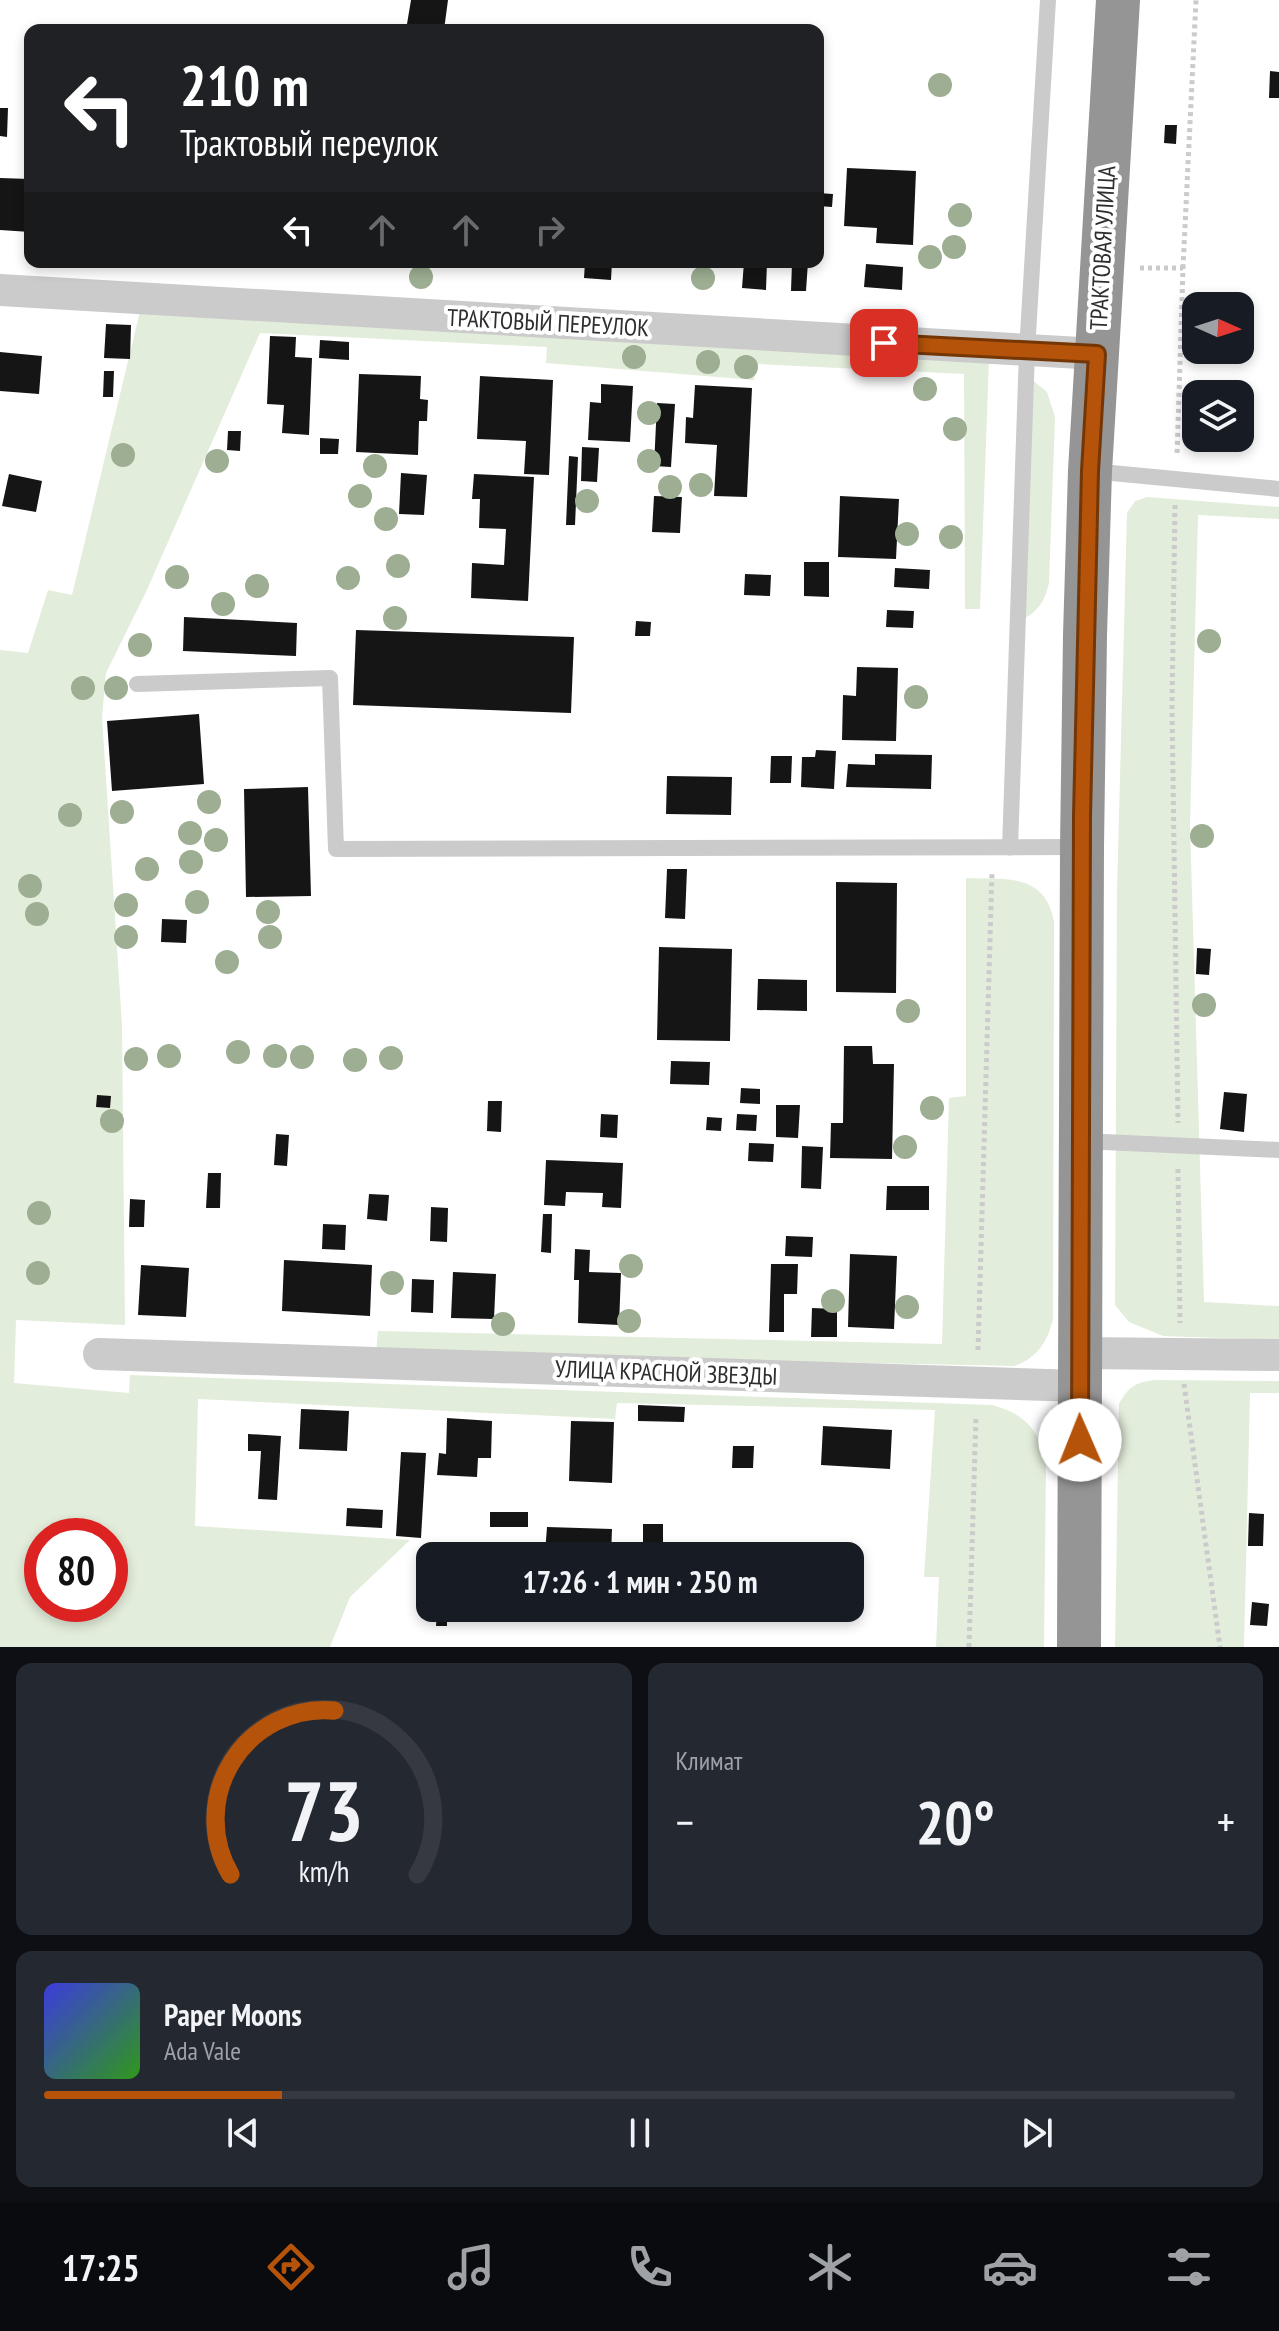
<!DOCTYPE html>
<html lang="ru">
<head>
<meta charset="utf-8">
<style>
  :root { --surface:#171b24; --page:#242831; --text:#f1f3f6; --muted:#9ea1a6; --line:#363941; --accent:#b45309 }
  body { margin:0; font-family:"PT Sans Narrow",sans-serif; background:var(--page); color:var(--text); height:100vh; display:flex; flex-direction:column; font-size:30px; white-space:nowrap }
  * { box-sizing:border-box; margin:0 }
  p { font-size:26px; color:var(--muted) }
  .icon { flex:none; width:44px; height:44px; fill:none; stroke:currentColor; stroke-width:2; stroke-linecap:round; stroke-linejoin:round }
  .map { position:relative; height:1647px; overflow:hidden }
  .sheet { display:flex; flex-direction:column; gap:16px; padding:16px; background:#0d0f14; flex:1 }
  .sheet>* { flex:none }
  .banner { position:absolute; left:24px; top:24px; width:800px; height:244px; border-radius:16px; box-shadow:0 4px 12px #0003; background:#202124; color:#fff; overflow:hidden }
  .needle { width:52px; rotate:93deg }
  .fabs { position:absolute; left:1182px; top:292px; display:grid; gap:16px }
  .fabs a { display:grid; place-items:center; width:72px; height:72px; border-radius:16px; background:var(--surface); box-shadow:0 4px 12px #0003; font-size:40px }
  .speed { position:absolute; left:24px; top:1518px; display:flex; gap:16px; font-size:40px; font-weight:700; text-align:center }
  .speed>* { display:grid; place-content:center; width:104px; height:104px; border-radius:50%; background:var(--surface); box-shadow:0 4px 12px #0003; line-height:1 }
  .speed .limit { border:12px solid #d22; background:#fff; color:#111 }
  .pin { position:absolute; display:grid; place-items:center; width:68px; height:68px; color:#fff; margin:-34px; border-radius:16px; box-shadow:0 4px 12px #0006 }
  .me { position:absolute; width:88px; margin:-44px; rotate:359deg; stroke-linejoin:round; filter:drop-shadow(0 0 6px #0008) }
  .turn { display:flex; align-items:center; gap:28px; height:168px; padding:0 24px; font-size:36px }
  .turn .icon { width:104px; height:104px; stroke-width:2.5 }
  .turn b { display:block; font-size:56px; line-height:68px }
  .lanes { display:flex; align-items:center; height:76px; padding:0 24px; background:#0003; justify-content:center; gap:40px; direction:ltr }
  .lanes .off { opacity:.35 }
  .big { font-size:60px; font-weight:600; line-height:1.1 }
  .sheet .tile { flex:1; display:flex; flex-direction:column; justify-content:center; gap:12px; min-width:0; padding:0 28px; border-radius:16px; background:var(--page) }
  .sheet .dial { align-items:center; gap:0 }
  .dial svg { height:208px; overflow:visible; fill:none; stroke:var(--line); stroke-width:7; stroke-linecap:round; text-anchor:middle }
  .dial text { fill:var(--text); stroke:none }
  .song { display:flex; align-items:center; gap:24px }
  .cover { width:96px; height:96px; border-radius:12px; background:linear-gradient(135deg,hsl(240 70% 55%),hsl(110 70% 35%)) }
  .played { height:8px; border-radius:4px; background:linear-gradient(90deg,var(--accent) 20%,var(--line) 20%) }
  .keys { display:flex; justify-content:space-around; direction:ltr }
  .heat { display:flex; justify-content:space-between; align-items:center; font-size:44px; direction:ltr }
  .sheet .tiles { flex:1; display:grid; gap:16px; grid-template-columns:1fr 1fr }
  .tile:last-child { grid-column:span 2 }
  .trip { position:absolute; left:416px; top:1542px; width:448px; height:80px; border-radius:16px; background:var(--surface); box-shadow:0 4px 12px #0003; font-weight:600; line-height:80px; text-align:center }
  .menu { display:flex; height:128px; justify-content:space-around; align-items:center; background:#090b0e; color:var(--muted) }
  .menu .icon { width:56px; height:56px }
  .menu .on { color:var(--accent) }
  .menu b { font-size:36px; color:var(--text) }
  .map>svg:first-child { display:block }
  .green { fill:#e3eddb; fill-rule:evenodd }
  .building { fill:#151515 }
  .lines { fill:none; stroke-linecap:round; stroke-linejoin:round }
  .path { stroke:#cbcbcb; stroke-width:5; stroke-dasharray:4 4; stroke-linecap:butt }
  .lane { stroke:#cbcbcb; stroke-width:16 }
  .street { stroke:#cbcbcb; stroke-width:32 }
  .highway { stroke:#959595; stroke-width:44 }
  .tree { fill:#9dae92 }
  .route-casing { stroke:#753606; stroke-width:20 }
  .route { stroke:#b45309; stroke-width:14 }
  .labels { text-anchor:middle; stroke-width:8; stroke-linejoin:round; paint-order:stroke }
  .street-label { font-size:24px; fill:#2e2e2e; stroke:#fff }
</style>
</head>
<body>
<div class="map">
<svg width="1279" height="1647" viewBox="0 0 1279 1647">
  <rect width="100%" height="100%" fill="#fff"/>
  <!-- green -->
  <path class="green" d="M 140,311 L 989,359 L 980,609 L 965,609 L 964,374 L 757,364 L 754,380 L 546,363 L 547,347 L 260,333 L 146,592 L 106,673 L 102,717 L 122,1025 L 125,1325 L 16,1320 L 14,1383 L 129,1393 L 130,1375 L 992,1405 C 1026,1414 1039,1430 1046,1464 L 1044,1647 L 936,1647 L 939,1577 L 924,1577 L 935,1410 L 617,1403 L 615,1419 L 198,1399 L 195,1526 L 410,1540 L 350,1597 L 330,1647 L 0,1647 L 0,650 L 28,653 L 48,590 L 72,595 ZM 42,1536 L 110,1536 L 110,1604 L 42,1604 Z
    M 1031,379 L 1047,392 L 1055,417 L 1049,583 C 1045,600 1039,611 1023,619 Z
    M 1147,497 L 1279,507 L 1279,519 L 1198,515 L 1190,825 L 1204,1302 L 1279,1306 L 1279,1340 L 1163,1336 L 1129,1322 L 1115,1305 L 1117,892 L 1127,513 L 1135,501 Z
    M 966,878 C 1006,880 1044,872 1054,921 L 1053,1319 C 1047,1343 1037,1358 1014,1366 L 376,1353 L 378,1331 L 942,1344 L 949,1098 L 966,1096 Z
    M 1155,1380 L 1279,1381 L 1279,1393 L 1250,1393 L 1244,1647 L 1115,1647 L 1119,1404 C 1128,1387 1136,1382 1155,1380 Z"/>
  <!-- building -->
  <path class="building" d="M 411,0 L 448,0 L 444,30 L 406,30 Z
    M 1270,71 L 1279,72 L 1279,98 L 1269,98 Z
    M 0,108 L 8,108 L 7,137 L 0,136 Z
    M 1165,125 L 1177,125 L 1176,144 L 1164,143 Z
    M 847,168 L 916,171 L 913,245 L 876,243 L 877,228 L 844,226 Z
    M 0,178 L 30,179 L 30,232 L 0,230 Z
    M 818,193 L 833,194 L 832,207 L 818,206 Z
    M 585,262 L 612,262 L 611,280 L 584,278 Z
    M 744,262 L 767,262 L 766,290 L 742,288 Z
    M 792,262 L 808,262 L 806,291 L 791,291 Z
    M 866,264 L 903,267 L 902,290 L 864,287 Z
    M 106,324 L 131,325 L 130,359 L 104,358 Z
    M 270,336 L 296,337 L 295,357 L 312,358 L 309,435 L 282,433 L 284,405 L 267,404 Z
    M 320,340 L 349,342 L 349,360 L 319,358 Z
    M 0,352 L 42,356 L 39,394 L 0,391 Z
    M 104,371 L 114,371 L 113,397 L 103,397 Z
    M 359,374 L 421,376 L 420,399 L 428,400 L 427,421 L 419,421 L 418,455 L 356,452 Z
    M 480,376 L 553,380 L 549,475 L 524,474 L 526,441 L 477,439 Z
    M 601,384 L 633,386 L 630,442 L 588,440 L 590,402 L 601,403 Z
    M 695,385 L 752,388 L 747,497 L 714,496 L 717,445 L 685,443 L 686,417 L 693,418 Z
    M 657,403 L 675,404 L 671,467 L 654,466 Z
    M 228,431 L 241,431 L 240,451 L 227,450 Z
    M 320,438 L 339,439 L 338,454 L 320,454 Z
    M 582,447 L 599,448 L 597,482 L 581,481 Z
    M 569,456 L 578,457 L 575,525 L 566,525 Z
    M 401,473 L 427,475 L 424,515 L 399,514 Z
    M 9,474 L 42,481 L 36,512 L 2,506 Z
    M 474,474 L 534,477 L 528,601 L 471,598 L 472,563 L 504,565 L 506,529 L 479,528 L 480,499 L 472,499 Z
    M 654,496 L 682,497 L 680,533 L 652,532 Z
    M 840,496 L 899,499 L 896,559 L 838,557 Z
    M 804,562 L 829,562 L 829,597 L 804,596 Z
    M 895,568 L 930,570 L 929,589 L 894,587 Z
    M 745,574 L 771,575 L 770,596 L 744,595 Z
    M 887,610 L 914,611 L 913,628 L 886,627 Z
    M 184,617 L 297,623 L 296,656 L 183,651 Z
    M 636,621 L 651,622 L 650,636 L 635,636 Z
    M 356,630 L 574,637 L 571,713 L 353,705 Z
    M 857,667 L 898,668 L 896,741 L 842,740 L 843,695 L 856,696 Z
    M 199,714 L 204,784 L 112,791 L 107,721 Z
    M 816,750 L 836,751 L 834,789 L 801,787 L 802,757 L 815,757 Z
    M 875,754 L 932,755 L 931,789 L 846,787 L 848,764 L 875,765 Z
    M 771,756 L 792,756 L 791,783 L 770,783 Z
    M 667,776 L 732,777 L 731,815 L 666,814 Z
    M 308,787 L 311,896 L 246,897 L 244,789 Z
    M 667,869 L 687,869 L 685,919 L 665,918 Z
    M 836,882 L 897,883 L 896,993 L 836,992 Z
    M 162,919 L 187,920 L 186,943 L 161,942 Z
    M 659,947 L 732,949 L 730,1041 L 657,1040 Z
    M 1197,948 L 1211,949 L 1209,975 L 1196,974 Z
    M 758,979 L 807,980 L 807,1011 L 757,1010 Z
    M 844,1046 L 872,1046 L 873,1064 L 894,1064 L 892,1159 L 830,1158 L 831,1123 L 843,1123 Z
    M 671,1061 L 710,1062 L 709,1085 L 670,1084 Z
    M 741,1088 L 760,1089 L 760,1104 L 740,1103 Z
    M 1224,1092 L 1247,1094 L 1244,1132 L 1220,1129 Z
    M 97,1095 L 111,1096 L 110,1108 L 96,1107 Z
    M 488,1101 L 502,1101 L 501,1132 L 487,1131 Z
    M 776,1105 L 800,1105 L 798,1138 L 776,1137 Z
    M 601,1114 L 618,1115 L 617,1138 L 600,1137 Z
    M 737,1114 L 757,1115 L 756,1131 L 736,1130 Z
    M 707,1117 L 722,1118 L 721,1131 L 706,1130 Z
    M 276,1134 L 289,1135 L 287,1166 L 274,1165 Z
    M 749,1143 L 774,1144 L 773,1162 L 748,1161 Z
    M 802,1146 L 823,1147 L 821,1189 L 801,1188 Z
    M 546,1160 L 623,1163 L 621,1208 L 602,1207 L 603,1193 L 566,1192 L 565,1206 L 544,1205 Z
    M 208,1173 L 221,1173 L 220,1208 L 206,1208 Z
    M 887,1186 L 929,1186 L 929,1210 L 886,1210 Z
    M 369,1194 L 389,1195 L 387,1221 L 367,1219 Z
    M 130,1199 L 145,1200 L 144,1227 L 129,1227 Z
    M 431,1207 L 448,1208 L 447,1242 L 430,1241 Z
    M 543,1214 L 552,1214 L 551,1253 L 541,1252 Z
    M 323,1224 L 346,1225 L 345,1250 L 322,1249 Z
    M 786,1236 L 813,1237 L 812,1257 L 785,1256 Z
    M 575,1249 L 590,1250 L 589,1272 L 621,1273 L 619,1325 L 578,1323 L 579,1280 L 574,1280 Z
    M 850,1254 L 897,1256 L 894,1329 L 848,1327 Z
    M 284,1260 L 372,1265 L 370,1316 L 282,1311 Z
    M 771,1264 L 798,1264 L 797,1294 L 784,1294 L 784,1332 L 769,1332 Z
    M 141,1265 L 189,1268 L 186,1317 L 138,1315 Z
    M 453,1272 L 496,1274 L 494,1319 L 451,1318 Z
    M 412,1279 L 434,1280 L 433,1313 L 411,1312 Z
    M 812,1308 L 837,1309 L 837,1337 L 811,1337 Z
    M 638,1405 L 685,1407 L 684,1422 L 638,1421 Z
    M 301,1409 L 349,1411 L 347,1451 L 299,1449 Z
    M 447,1418 L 492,1421 L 491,1458 L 478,1458 L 477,1477 L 437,1475 L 439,1453 L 446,1454 Z
    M 571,1421 L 614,1422 L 612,1483 L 569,1481 Z
    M 823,1426 L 892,1430 L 890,1469 L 821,1465 Z
    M 248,1434 L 281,1436 L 277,1500 L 258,1499 L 261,1451 L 248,1451 Z
    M 733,1446 L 754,1446 L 753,1468 L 732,1468 Z
    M 401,1452 L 426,1453 L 421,1538 L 396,1536 Z
    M 347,1508 L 383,1510 L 382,1528 L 346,1526 Z
    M 490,1512 L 528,1512 L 528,1527 L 490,1527 Z
    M 1249,1513 L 1264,1514 L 1263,1546 L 1248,1546 Z
    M 643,1524 L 663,1524 L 663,1555 L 643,1555 Z
    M 547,1527 L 612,1529 L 611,1556 L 545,1553 Z
    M 1252,1602 L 1269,1604 L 1267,1626 L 1250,1625 Z
    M 437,1611 L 447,1612 L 447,1626 L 436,1626 Z"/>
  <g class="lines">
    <!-- path -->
    <path class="path" d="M 1140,268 L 1183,268 L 1177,455
      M 1183,268 L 1196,0
      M 1175,505 L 1172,707 L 1178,1123
      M 1178,1169 L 1180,1323
      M 978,1350 L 992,872
      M 1184,1384 L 1220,1647
      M 969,1647 L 976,1416"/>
    <!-- lane -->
    <path class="lane" d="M 1091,471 L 1279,489
      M 137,684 L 330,678 L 336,849 L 1080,847
      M 1010,848 L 1027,351 L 1048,0
      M 1082,1141 L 1279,1150"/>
    <!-- street -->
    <path class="street" d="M 0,290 L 1097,354
      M 1081,1353 L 1279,1355
      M 99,1354 L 1079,1386"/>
    <!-- highway -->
    <path class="highway" d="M 1079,1647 L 1082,847 L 1085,635 L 1090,471 L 1118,0"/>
  </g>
  <!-- trees -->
  <g class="tree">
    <circle cx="940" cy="85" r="12"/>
    <circle cx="960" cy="215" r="12"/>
    <circle cx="954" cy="247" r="12"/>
    <circle cx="930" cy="257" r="12"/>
    <circle cx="421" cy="277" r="12"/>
    <circle cx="703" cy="278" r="12"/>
    <circle cx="634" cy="357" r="12"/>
    <circle cx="708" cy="362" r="12"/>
    <circle cx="746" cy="367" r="12"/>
    <circle cx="925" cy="389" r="12"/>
    <circle cx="649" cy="413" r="12"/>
    <circle cx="955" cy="429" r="12"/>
    <circle cx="123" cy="455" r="12"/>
    <circle cx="217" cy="461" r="12"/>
    <circle cx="649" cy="461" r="12"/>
    <circle cx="375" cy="466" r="12"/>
    <circle cx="701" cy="485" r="12"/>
    <circle cx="670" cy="487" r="12"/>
    <circle cx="360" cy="496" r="12"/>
    <circle cx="587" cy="501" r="12"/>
    <circle cx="386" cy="519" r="12"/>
    <circle cx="907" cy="534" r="12"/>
    <circle cx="951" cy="537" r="12"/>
    <circle cx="398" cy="566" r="12"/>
    <circle cx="177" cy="577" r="12"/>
    <circle cx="348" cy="578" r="12"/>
    <circle cx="257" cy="586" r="12"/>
    <circle cx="223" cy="604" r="12"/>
    <circle cx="395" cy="618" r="12"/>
    <circle cx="1209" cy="641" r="12"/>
    <circle cx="140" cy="645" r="12"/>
    <circle cx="83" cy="688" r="12"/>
    <circle cx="116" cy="688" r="12"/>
    <circle cx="916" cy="697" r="12"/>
    <circle cx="209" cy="802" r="12"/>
    <circle cx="122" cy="812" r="12"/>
    <circle cx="70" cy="815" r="12"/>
    <circle cx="190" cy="833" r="12"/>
    <circle cx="1202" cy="836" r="12"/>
    <circle cx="216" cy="840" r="12"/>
    <circle cx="191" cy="862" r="12"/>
    <circle cx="147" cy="869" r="12"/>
    <circle cx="30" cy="886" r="12"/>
    <circle cx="197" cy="902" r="12"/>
    <circle cx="126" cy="905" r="12"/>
    <circle cx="268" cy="912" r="12"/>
    <circle cx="37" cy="914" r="12"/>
    <circle cx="126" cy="937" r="12"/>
    <circle cx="270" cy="937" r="12"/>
    <circle cx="227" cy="962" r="12"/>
    <circle cx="1204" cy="1005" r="12"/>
    <circle cx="908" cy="1011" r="12"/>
    <circle cx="238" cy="1052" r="12"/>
    <circle cx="169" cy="1056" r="12"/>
    <circle cx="275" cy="1056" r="12"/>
    <circle cx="302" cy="1057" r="12"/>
    <circle cx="391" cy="1058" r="12"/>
    <circle cx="136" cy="1059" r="12"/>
    <circle cx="355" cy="1060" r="12"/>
    <circle cx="932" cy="1108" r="12"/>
    <circle cx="112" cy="1121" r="12"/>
    <circle cx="905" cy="1147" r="12"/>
    <circle cx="39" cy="1213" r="12"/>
    <circle cx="631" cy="1266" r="12"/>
    <circle cx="38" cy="1273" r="12"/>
    <circle cx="392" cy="1283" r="12"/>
    <circle cx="833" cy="1301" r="12"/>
    <circle cx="907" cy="1307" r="12"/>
    <circle cx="629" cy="1321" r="12"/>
    <circle cx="503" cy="1324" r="12"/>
  </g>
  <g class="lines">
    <defs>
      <path id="route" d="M 884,343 L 1097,354 L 1090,471 L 1082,816 L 1080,1440"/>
    </defs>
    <!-- route casing -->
    <use href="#route" class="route-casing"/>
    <!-- route -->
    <use href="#route" class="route"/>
  </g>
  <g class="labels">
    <!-- street labels -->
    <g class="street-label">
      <text transform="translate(1103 248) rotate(-87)" y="8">ТРАКТОВАЯ УЛИЦА</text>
      <text transform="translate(548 323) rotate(3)" y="8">ТРАКТОВЫЙ ПЕРЕУЛОК</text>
      <text transform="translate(666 1373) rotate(2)" y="8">УЛИЦА КРАСНОЙ ЗВЕЗДЫ</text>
    </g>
  </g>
</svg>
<div class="fabs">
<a><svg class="needle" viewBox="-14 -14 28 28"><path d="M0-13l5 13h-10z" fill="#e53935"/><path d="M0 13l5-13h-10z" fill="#9ea1a6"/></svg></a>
<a><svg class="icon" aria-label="layers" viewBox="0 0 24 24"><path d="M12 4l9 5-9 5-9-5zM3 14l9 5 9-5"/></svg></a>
</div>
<div class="speed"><div class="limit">80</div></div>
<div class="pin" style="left:884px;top:343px;background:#d93025"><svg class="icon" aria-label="arrive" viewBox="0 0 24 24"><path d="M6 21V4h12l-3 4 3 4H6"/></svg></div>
<svg class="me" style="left:1080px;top:1440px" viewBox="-20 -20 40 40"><circle r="19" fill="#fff"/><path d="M0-13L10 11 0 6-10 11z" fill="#b45309"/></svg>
<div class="trip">17:26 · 1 мин · 250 m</div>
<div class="banner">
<div class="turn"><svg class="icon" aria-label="left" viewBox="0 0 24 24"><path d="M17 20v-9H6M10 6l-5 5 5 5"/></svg><div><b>210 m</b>Трактовый переулок</div></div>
<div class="lanes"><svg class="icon" aria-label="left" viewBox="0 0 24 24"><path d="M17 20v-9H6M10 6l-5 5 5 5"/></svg><svg class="icon off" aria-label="ahead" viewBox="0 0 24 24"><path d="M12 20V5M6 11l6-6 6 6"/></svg><svg class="icon off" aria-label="ahead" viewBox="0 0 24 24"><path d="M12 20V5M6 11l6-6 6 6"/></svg><svg class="icon off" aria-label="right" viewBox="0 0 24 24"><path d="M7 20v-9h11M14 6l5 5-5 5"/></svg></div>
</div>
</div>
<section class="sheet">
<div class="tiles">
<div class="tile dial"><svg viewBox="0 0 100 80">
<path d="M14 69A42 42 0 1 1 86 69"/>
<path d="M14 69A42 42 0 0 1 54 6" stroke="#b45309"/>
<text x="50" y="56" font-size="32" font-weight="700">73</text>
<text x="50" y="72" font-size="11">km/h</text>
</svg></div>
<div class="tile"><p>Климат</p>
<div class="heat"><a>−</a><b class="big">20°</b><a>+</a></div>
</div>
<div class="tile">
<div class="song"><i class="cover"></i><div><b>Paper Moons</b><p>Ada Vale</p></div></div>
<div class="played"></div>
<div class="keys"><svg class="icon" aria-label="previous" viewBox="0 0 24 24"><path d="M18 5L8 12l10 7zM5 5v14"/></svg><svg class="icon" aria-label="pause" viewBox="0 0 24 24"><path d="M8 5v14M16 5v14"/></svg><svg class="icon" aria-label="next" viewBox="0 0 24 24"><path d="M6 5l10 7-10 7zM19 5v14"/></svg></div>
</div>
</div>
</section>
<nav class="menu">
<b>17:25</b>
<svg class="icon on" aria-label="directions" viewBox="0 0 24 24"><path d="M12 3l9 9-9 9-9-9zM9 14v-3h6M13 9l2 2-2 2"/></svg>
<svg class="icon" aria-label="music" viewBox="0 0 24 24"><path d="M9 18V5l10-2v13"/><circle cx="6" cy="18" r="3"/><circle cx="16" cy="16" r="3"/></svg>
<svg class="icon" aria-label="phone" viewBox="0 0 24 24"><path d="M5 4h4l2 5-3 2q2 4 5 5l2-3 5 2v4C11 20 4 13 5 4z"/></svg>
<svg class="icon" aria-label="climate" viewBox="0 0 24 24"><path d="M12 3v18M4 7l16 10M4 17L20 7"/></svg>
<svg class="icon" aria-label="car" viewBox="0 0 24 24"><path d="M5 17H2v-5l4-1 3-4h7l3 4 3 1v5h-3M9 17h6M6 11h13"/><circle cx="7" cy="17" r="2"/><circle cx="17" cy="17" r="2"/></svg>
<svg class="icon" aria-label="filters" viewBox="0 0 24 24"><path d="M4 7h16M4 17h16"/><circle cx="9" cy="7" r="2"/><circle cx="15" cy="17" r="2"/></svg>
</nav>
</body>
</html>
